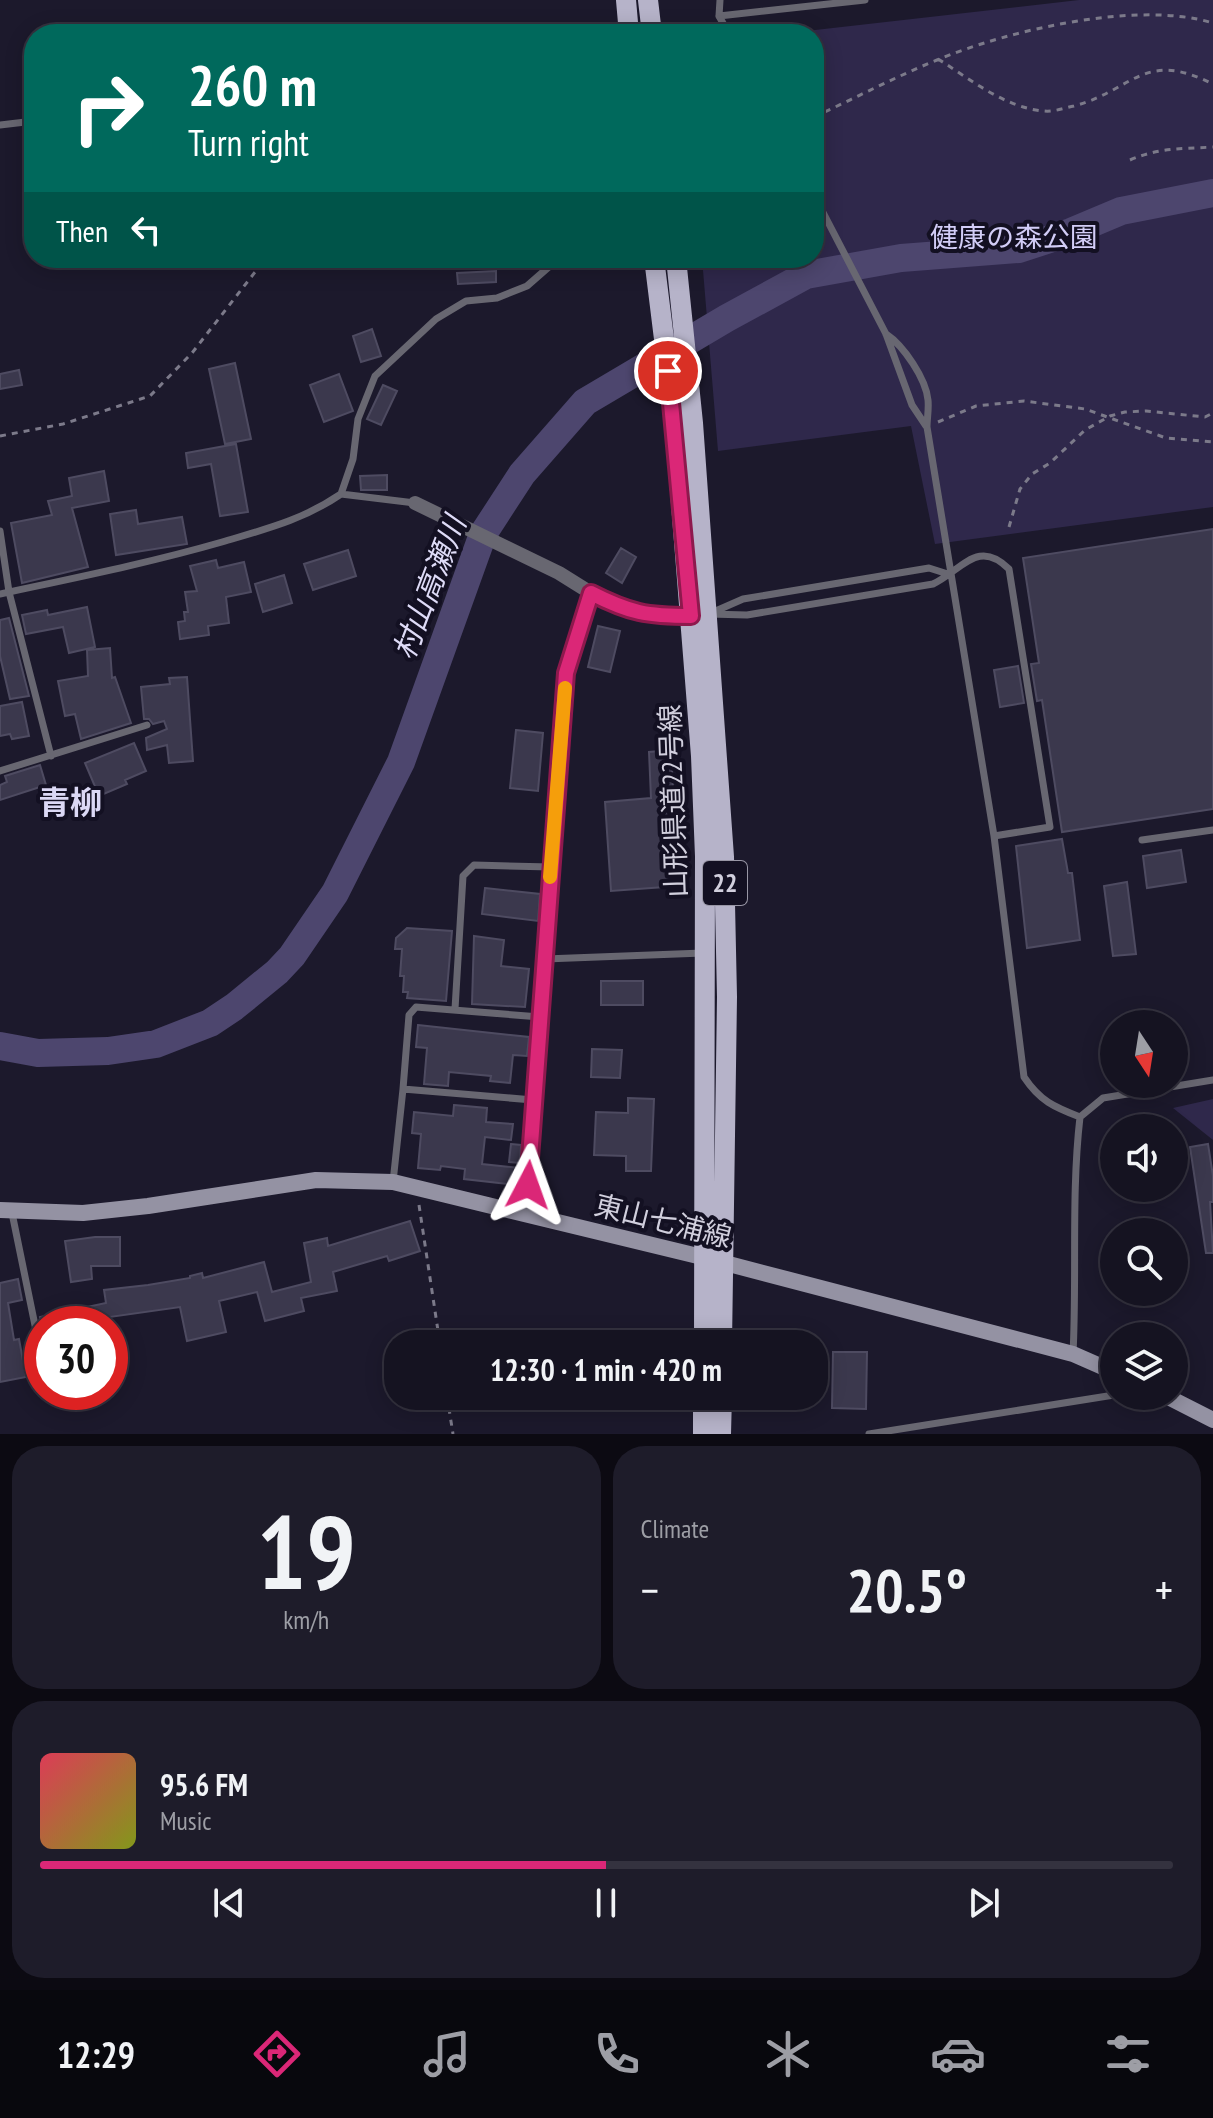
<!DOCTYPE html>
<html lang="en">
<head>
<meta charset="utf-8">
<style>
  :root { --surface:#151321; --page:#1e1c2a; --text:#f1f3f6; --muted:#9d9ea5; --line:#34323f; --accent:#db2777 }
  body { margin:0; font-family:"PT Sans Narrow","Noto Sans JP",sans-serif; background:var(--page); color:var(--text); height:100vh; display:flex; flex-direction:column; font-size:30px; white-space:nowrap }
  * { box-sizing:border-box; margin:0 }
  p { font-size:26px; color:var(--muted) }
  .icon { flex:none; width:44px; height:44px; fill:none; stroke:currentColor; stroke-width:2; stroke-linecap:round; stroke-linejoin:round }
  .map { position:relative; height:1434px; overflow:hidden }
  .sheet { display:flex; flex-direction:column; gap:12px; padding:12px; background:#0c0a12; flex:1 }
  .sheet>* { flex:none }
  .banner { position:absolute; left:24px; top:24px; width:800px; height:244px; border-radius:32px; box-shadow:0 4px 20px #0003,0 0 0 2px var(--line); background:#00695c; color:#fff; overflow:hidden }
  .needle { width:52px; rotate:168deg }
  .buttons { position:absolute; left:1100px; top:1010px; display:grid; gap:16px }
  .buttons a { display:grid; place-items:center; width:88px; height:88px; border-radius:50%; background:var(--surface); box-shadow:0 4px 20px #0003,0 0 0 2px var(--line); font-size:40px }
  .speed { position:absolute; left:24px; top:1306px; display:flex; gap:16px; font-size:40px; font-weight:700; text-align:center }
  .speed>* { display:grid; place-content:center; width:104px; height:104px; border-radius:50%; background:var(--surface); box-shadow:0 4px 20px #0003,0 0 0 2px var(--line); line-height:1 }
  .speed .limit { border:12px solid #d22; background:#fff; color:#111 }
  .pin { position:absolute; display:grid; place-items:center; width:68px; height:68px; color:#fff; margin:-34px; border:4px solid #fff; border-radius:50%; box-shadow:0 2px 8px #0007 }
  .me { position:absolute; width:88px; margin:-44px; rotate:4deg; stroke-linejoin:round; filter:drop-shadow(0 0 6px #0008) }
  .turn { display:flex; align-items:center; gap:28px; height:168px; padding:0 32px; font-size:36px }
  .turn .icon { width:104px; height:104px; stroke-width:2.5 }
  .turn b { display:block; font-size:56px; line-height:68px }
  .then { display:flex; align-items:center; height:76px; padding:0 32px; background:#0003; gap:16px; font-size:30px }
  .big { font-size:60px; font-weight:700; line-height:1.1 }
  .sheet .card { flex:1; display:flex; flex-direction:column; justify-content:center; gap:12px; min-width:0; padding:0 28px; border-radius:32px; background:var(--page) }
  .sheet .dial { align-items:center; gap:0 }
  .dial b { font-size:104px; line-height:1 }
  .song { display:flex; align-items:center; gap:24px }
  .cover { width:96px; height:96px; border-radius:12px; background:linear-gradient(135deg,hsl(350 70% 55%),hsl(70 70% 35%)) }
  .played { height:8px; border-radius:4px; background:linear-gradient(90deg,var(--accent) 50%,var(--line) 50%) }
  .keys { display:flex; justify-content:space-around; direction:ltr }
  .heat { display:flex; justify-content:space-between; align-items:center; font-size:44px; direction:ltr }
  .sheet .tiles { flex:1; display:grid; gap:12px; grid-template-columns:1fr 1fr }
  .card:last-child { grid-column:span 2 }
  .trip { position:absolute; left:384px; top:1330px; width:444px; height:80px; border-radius:32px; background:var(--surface); box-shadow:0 4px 20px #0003,0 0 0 2px var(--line); font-weight:700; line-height:80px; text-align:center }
  .dock { display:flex; height:128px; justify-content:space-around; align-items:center; background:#08080d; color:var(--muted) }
  .dock .icon { width:56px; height:56px }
  .dock .current { color:var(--accent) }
  .dock b { font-size:36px; color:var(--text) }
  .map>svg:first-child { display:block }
  .green { fill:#2f284b }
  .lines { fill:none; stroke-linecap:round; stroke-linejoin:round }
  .river { stroke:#4d466e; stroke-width:28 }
  .building { fill:#3b384d; stroke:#4e4b61; stroke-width:2 }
  .path { stroke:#7c7a8a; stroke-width:3; stroke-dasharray:6 6; stroke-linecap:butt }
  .lane { stroke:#686771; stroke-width:7 }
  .street { stroke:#686771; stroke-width:14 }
  .secondary { stroke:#9492a3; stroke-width:16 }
  .primary { stroke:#b6b3c9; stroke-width:20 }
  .route-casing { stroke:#8e194d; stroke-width:20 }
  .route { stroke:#db2777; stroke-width:14 }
  .slow { stroke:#f59e0b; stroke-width:14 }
  .labels { text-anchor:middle; stroke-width:8; stroke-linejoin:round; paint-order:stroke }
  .shield { fill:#131022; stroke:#9896a5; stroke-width:2 }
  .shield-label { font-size:26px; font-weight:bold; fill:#d1cfdd }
  .park-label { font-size:28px; fill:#d2cdf7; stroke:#131022 }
  .street-label { font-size:28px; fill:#d1cfdd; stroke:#131022 }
  .water-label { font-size:30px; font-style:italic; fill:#dedbf7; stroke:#131022 }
  .quarter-label { font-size:32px; font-weight:bold; fill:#dbd8f5; stroke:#131022 }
</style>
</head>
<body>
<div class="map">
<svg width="1213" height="1434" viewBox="0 0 1213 1434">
  <rect width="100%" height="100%" fill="#1c192c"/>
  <!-- green -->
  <path class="green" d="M 1079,0 L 1213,0 L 1213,507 L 935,544 L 911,426 L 718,451 L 702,258 L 814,258 L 814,34 L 780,34 Z
    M 1213,1099 L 1213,1140 L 1173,1108 Z"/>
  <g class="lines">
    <!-- river -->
    <path class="river" d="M 0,1046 L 38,1053 L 108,1051 L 156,1044 L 210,1023 L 234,1007 L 277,972 L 292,956 L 335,893 L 401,762 L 483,534 L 522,474 L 585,402 L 727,318 L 806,275 L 901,258 L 1019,249 L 1071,232 L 1121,211 L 1213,193"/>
  </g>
  <!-- building -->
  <path class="building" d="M 496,271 L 496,282 L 458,284 L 457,273 Z
    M 372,329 L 381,356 L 361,362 L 353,336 Z
    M 235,363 L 251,439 L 225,444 L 209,369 Z
    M 19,370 L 22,385 L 0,389 L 0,374 Z
    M 339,374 L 353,411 L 324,422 L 310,385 Z
    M 383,385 L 397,391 L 381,425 L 367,419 Z
    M 236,444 L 248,512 L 220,516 L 211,464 L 188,468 L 186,453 Z
    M 104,471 L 109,501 L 72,508 L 88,567 L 22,583 L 11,523 L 52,515 L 48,501 L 72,496 L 69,478 Z
    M 387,475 L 387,490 L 361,490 L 360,476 Z
    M 136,510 L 138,524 L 182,517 L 187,544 L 116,555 L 110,514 Z
    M 1213,529 L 1213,809 L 1062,832 L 1042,700 L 1037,701 L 1031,664 L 1039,663 L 1023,558 Z
    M 621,548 L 636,557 L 622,583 L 606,573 Z
    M 348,550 L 356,576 L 313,590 L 304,564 Z
    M 216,560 L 218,568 L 244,562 L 251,592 L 226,597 L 229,623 L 208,626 L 209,635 L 180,639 L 178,622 L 185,621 L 184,612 L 188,612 L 185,592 L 197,591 L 190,566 Z
    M 284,575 L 292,603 L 263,612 L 255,584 Z
    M 87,607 L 95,647 L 69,653 L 63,627 L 26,634 L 22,615 L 47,610 L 48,615 Z
    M 9,618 L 29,696 L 10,699 L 0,656 L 0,620 Z
    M 598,626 L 620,631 L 610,672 L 588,667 Z
    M 110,648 L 112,678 L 115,677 L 131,723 L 81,739 L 75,714 L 65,716 L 58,681 L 88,676 L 87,650 Z
    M 1018,666 L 1024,703 L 1000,707 L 994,670 Z
    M 187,677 L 193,761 L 169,763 L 167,745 L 147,750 L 146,738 L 167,729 L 164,721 L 153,724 L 149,719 L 144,719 L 141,687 L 170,684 L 169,678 Z
    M 22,702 L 29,736 L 12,739 L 10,734 L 0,736 L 0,706 Z
    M 516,730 L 543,733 L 538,791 L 510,788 Z
    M 134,743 L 146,771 L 125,780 L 127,784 L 99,796 L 85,763 Z
    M 671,750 L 678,886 L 611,891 L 605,802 L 651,798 L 649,752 Z
    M 40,765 L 46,785 L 0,800 L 0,785 L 7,782 L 5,776 Z
    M 1062,839 L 1068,873 L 1072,873 L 1080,940 L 1027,948 L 1016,846 Z
    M 1181,850 L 1186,882 L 1147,888 L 1143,856 Z
    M 1127,882 L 1136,954 L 1113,956 L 1104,886 Z
    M 485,888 L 540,894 L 538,921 L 482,914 Z
    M 407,928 L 452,931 L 446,1001 L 407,998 L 408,992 L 403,992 L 404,976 L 400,976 L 402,949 L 395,949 L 396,938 Z
    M 474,936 L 504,940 L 501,966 L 529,969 L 525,1007 L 472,1004 Z
    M 601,981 L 643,981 L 643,1005 L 601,1005 Z
    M 418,1025 L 529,1037 L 527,1056 L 513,1055 L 510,1083 L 490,1081 L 491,1076 L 449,1072 L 448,1086 L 424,1084 L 427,1048 L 416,1047 Z
    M 592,1049 L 622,1050 L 620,1078 L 591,1077 Z
    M 628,1098 L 654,1099 L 651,1171 L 626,1171 L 626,1156 L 594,1155 L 596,1112 L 628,1113 Z
    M 454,1105 L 487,1108 L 486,1122 L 513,1124 L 511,1140 L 485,1137 L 482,1164 L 519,1168 L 517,1185 L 464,1179 L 465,1169 L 441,1166 L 440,1170 L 418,1168 L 421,1134 L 412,1133 L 414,1112 L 453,1116 Z
    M 511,1144 L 521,1145 L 520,1163 L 509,1162 Z
    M 1208,1144 L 1213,1176 L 1213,1202 L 1210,1202 L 1213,1253 L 1206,1253 L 1190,1147 Z
    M 410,1221 L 420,1251 L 389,1261 L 387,1256 L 333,1272 L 337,1291 L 301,1298 L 304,1311 L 265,1321 L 257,1292 L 219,1301 L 226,1332 L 187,1341 L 180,1307 L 88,1320 L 89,1324 L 41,1324 L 40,1317 L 106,1303 L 104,1290 L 148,1285 L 190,1278 L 190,1276 L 202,1273 L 203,1278 L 264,1262 L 272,1292 L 311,1282 L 304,1243 L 327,1238 L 328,1246 Z
    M 95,1237 L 120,1237 L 120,1266 L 91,1266 L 92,1279 L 71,1282 L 65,1241 Z
    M 18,1279 L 22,1300 L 8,1303 L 14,1340 L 19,1339 L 26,1377 L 0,1382 L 0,1283 Z
    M 833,1352 L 867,1352 L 866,1409 L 832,1408 Z"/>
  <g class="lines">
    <!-- path -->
    <path class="path" d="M 938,59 C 970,79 1005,108 1044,111 C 1054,112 1064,108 1074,106 C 1134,90 1143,49 1213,84
      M 814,117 C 855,98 895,77 937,60 C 1009,30 1138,0 1213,23
      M 1130,160 C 1161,147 1181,149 1213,147
      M 938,422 L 976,406 L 1024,401 L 1085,409 L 1166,438 L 1213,442
      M 0,436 L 63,424 L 150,396 L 192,353 L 266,258
      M 1009,527 L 1020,489 L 1032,474 L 1050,463 L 1085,430 L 1110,416 L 1125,412 L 1146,411 L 1205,417 L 1213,413
      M 419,1205 L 440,1344
      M 447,1396 L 453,1434"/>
    <!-- lane -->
    <path class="lane" d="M 720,0 L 719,16 L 865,0
      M 719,16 L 729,34
      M 0,125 L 34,121
      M 814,195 L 886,334 L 912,405 L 926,426
      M 886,334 C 904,346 926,379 928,400 C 929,409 927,419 927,427 L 994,836 L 1024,1077 C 1040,1101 1054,1107 1080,1117
      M 341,494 L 353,459 L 358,419 L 375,376 L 436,319 L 466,301 L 497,298 L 527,286 L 559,258
      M 0,531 L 9,592 L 51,756
      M 0,594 C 74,578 149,563 222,542 C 266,529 303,520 341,494 L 415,503
      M 711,613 L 743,599 L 929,568 L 951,575
      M 709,614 L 747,615 L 933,584 C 962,570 978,538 1009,569 L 1050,827 L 994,836
      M 0,771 L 147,725
      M 1142,840 L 1213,830
      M 545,959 L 703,953
      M 455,1009 L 463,876 L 474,865 L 551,867
      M 403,1089 L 409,1015 L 416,1007 L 540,1017
      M 393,1182 L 403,1089 L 533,1100
      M 12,1213 L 38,1340
      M 1073,1354 C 1077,1275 1071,1195 1080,1117 L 1103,1098 L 1213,1080
      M 869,1434 L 1114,1395"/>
    <!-- street -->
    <path class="street" d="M 415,503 L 559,573 L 591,593 L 625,610 L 653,616 L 696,616
      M 526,1213 L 566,673 L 591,593"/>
    <!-- secondary -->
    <path class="secondary" d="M 0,1210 L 83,1213 L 148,1206 L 316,1180 L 393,1182 L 706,1258 L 1073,1354 L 1114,1372
      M 1166,1396 L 1213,1420"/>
    <!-- primary -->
    <path class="primary" d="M 626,0 L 629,34
      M 648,0 L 652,34
      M 654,258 L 675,428 L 701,756 L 705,856 L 704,1344
      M 676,258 L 693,423 L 724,857 L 727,997 L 722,1344
      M 703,1434 L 703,1396
      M 721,1434 L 722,1396"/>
  </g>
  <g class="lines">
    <defs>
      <path id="route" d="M 528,1185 L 566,673 L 591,593 C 630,613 647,616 691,616 L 668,371"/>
    </defs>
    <!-- route casing -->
    <use href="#route" class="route-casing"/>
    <!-- route -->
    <use href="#route" class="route"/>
    <!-- slow -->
    <path class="slow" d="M 550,877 L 565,688"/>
  </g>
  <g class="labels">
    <!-- shield labels -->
    <rect class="shield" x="703" y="861" width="44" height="44" rx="6"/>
    <g class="shield-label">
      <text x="725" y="892">22</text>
    </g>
    <!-- park labels -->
    <g class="park-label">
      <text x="1014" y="247">健康の森公園</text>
    </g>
    <!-- street labels -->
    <g class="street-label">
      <text transform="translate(673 801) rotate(-92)" y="10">山形県道22号線</text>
      <text transform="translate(663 1221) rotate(14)" y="10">東山七浦線</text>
    </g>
    <!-- water labels -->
    <g class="water-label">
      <text transform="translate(430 588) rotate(-69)" y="10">村山高瀬川</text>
    </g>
    <!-- quarter labels -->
    <g class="quarter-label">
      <text x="70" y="814">青柳</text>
    </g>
  </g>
</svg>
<div class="buttons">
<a><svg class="needle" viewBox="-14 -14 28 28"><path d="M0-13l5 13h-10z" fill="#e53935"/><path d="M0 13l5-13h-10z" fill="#9d9ea5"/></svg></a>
<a><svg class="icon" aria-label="sound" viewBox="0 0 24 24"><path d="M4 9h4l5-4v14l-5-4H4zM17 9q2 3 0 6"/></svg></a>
<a><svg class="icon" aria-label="search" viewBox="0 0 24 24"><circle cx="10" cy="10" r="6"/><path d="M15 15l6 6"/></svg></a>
<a><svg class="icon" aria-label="layers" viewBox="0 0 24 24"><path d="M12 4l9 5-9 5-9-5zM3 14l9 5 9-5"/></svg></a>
</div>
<div class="speed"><div class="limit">30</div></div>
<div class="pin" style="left:668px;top:371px;background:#d93025"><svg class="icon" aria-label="arrive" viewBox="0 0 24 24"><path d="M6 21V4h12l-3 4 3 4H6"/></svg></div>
<svg class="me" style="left:528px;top:1185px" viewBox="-20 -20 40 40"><path d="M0-17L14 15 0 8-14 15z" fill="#db2777" stroke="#fff" stroke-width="4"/></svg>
<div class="trip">12:30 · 1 min · 420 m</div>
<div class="banner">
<div class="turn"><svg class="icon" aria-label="right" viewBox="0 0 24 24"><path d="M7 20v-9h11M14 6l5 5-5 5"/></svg><div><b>260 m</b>Turn right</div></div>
<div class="then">Then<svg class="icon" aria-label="left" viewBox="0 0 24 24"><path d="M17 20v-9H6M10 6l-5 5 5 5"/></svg></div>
</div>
</div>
<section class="sheet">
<div class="tiles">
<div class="card dial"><b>19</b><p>km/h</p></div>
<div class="card"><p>Climate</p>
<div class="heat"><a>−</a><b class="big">20.5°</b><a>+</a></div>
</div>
<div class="card">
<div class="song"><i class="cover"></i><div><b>95.6 FM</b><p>Music</p></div></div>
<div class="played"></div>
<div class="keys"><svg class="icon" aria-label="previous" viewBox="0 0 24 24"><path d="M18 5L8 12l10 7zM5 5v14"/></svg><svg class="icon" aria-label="pause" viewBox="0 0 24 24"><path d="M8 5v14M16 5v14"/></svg><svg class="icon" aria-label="next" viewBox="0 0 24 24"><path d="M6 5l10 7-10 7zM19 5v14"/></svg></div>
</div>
</div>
</section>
<nav class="dock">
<b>12:29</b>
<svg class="icon current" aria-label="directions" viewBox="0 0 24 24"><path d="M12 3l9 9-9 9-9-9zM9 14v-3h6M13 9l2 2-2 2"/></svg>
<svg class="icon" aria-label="music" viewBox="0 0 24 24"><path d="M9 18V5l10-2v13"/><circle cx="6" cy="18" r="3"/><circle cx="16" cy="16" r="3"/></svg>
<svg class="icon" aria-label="phone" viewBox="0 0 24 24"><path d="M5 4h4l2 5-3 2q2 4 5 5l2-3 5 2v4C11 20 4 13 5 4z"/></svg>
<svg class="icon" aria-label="climate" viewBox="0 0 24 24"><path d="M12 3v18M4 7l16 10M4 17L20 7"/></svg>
<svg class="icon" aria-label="car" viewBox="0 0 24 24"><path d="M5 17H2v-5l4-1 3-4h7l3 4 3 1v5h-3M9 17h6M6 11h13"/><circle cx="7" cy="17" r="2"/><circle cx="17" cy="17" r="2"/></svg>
<svg class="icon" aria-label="filters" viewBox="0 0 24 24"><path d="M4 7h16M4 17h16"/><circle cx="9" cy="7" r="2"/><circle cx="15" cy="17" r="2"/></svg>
</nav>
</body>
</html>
